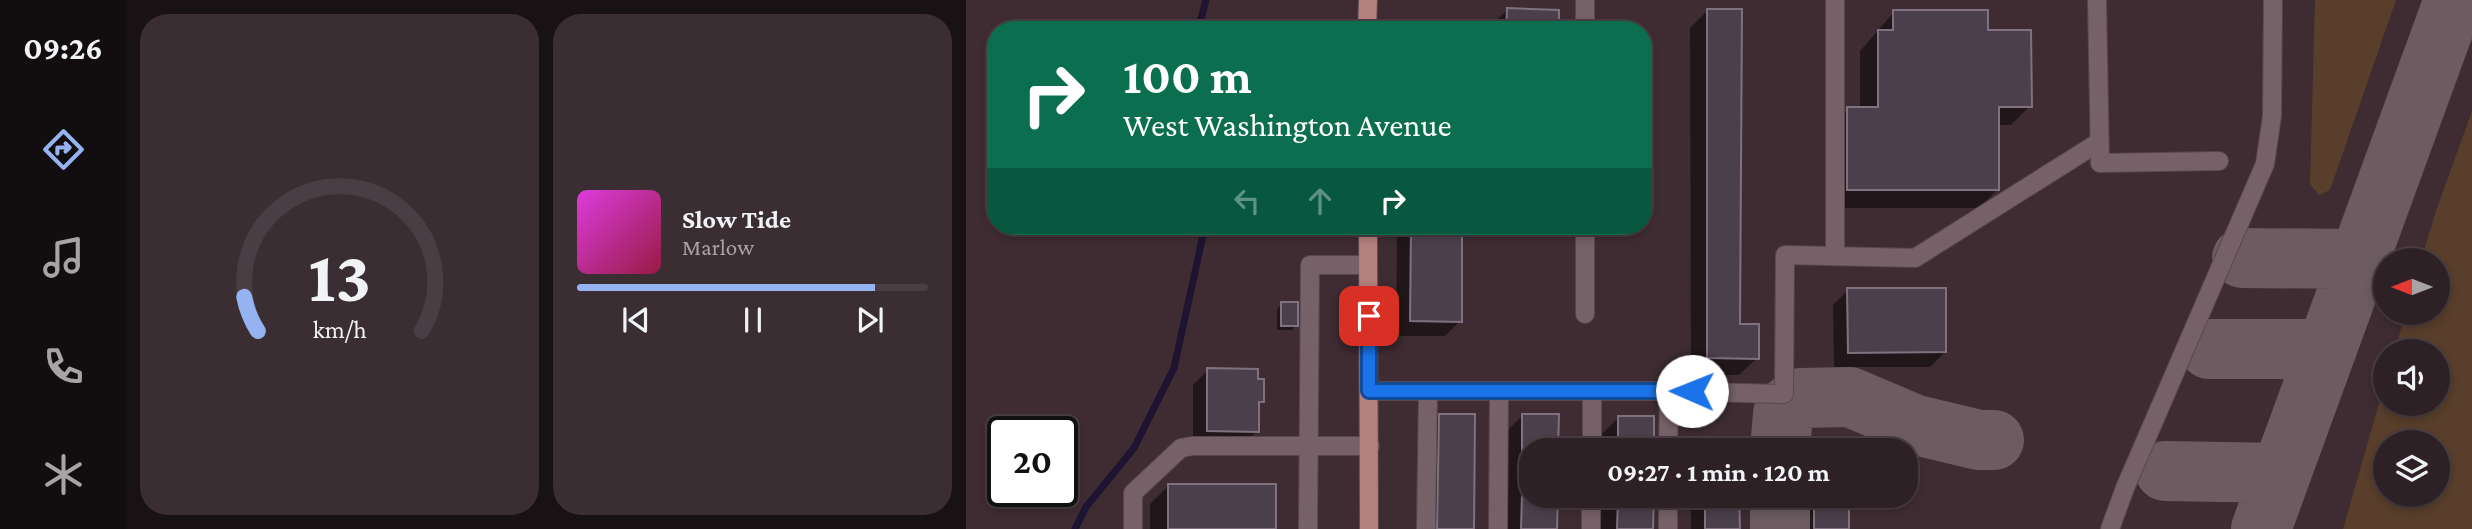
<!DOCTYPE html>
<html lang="en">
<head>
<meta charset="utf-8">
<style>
  :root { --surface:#2e2126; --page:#3a2e32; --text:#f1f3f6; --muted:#a7a3a7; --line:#493e43; --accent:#95b2f1 }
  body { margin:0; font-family:"Crimson Pro",serif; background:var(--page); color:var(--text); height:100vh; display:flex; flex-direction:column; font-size:26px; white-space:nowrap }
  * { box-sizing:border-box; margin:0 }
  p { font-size:23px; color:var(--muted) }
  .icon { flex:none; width:38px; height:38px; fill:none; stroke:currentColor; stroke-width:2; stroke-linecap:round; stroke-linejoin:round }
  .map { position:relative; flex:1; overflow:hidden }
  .panel { display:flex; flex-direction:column; gap:14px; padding:14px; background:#191215; width:840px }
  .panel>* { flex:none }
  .guide { position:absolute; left:21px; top:21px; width:665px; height:214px; border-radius:28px; box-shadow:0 4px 10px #0003,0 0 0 2px var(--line); background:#0b6e4f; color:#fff; overflow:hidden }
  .needle { width:46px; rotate:270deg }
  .tools { position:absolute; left:1407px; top:248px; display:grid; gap:14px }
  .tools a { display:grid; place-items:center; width:77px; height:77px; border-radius:50%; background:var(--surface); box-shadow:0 4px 10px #0003,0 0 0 2px var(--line); font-size:35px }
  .speed { position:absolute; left:21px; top:416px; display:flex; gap:14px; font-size:35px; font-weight:700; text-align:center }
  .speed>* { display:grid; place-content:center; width:91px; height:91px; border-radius:50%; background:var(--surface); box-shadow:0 4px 10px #0003,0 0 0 2px var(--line); line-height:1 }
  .speed .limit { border:4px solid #111; border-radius:10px; background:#fff; color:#111 }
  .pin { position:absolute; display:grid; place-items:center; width:60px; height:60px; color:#fff; margin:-30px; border-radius:14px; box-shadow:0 4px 10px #0006 }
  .me { position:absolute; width:77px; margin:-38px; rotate:271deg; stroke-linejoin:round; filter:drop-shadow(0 0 5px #0008) }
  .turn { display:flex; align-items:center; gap:24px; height:147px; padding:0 21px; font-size:32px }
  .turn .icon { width:91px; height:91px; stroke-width:2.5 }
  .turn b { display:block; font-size:49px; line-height:60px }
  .lanes { display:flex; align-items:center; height:66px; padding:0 21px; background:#0003; justify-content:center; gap:35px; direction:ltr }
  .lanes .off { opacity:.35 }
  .panel .card { flex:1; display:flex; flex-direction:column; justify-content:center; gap:10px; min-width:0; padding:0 24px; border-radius:28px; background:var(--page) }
  .panel .dial { align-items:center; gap:0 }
  .dial svg { height:182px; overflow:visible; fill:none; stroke:var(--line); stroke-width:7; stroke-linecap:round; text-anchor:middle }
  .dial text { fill:var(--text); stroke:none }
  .song { display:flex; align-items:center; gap:21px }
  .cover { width:84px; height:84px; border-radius:10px; background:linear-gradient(135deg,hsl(300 70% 55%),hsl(340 70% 35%)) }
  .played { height:7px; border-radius:4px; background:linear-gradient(90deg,var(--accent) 85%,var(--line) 85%) }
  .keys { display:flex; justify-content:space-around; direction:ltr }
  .panel .tiles { flex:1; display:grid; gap:14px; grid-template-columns:repeat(2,1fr) }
  .trip { position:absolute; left:553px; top:438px; width:399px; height:70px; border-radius:28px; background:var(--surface); box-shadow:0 4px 10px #0003,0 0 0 2px var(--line); font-weight:700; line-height:70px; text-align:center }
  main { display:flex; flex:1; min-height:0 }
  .tabs { display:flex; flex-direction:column; width:126px; justify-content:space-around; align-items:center; background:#120d0f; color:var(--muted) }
  .tabs .icon { width:49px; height:49px }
  .tabs .selected { color:var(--accent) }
  .tabs b { font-size:32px; color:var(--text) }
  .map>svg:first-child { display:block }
  .green { fill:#583e2b; fill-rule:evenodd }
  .shadow { fill:#0007 }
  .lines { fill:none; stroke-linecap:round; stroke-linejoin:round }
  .stream { stroke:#1e1432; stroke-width:7 }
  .taxiway { stroke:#6c5c61; stroke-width:60 }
  .building { fill:#4c3f4c; stroke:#817180; stroke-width:2 }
  .minor-casing { stroke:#58484e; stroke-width:20 }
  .major-casing { stroke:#58484e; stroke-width:20 }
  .minor { stroke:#766168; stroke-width:18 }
  .major { stroke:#b6807f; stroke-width:18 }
  .route-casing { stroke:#114b97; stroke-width:18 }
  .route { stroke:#1a73e8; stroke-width:12 }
</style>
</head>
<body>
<main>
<nav class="tabs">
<b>09:26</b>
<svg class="icon selected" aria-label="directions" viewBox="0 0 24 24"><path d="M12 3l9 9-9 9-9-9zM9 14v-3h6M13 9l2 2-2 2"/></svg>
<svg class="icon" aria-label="music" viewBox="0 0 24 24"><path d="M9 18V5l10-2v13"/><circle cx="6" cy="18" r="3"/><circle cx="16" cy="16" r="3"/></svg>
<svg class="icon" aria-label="phone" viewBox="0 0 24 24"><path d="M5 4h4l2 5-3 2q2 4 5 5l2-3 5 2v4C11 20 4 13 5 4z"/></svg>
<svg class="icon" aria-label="climate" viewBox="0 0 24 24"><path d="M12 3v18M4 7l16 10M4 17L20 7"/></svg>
</nav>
<section class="panel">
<div class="tiles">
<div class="card dial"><svg viewBox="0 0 100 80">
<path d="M14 69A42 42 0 1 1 86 69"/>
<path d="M14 69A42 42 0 0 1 8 54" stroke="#95b2f1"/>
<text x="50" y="56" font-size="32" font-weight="700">13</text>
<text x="50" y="72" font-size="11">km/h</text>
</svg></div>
<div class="card">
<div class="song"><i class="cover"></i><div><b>Slow Tide</b><p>Marlow</p></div></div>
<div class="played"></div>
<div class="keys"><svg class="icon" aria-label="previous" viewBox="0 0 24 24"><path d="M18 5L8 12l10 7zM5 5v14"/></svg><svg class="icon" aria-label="pause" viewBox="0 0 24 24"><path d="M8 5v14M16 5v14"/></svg><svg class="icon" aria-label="next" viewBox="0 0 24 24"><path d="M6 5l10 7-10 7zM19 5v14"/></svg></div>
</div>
</div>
</section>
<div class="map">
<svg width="1506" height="529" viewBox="0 0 1506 529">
  <rect width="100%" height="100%" fill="#3e2c32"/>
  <!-- green -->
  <path class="green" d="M 1349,0 L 1430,0 L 1364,190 L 1353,195 L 1344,184 Z
    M 1506,111 L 1506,529 L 1377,529 L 1419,383 L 1419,404 L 1472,404 L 1472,352 L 1428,352 L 1440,313 L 1472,313 L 1472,261 L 1455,261 L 1470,211 ZM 1419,443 L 1472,443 L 1472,495 L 1419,495 Z"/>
  <!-- shadow -->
  <path class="shadow" d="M 541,10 L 591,30 L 526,30 L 526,25 Z
    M 741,11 L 772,326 L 791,358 L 773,375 L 725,375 L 724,28 Z
    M 928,12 L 1021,32 L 1064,106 L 1045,125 L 1032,125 L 1032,189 L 1013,208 L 863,208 L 863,128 L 882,109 L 894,109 L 894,51 Z
    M 431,226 L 495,226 L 494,321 L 479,336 L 430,336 Z
    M 882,290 L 979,352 L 964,367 L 868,367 L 867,305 Z
    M 316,304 L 330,325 L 326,330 L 311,330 L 311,309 Z
    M 242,370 L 296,401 L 291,405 L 291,431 L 276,446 L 227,446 L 227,385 Z
    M 474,415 L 507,529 L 454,529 L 455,434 Z
    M 557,415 L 565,450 L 565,495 L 590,529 L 537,529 L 538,434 Z
    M 653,417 L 686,450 L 634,450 L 634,436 Z
    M 202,486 L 309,529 L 184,529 L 184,504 Z
    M 634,495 L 686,495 L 686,529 L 633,529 Z
    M 725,495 L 772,495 L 772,529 L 725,529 Z
    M 834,495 L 882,495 L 881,529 L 834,529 Z"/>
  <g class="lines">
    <!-- stream -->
    <path class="stream" d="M 232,30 L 240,0
      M 109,529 L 120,507 L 168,448 L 208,368 L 239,226"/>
    <!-- taxiway -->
    <path class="taxiway" d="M 1276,258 L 1394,259
      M 1243,349 L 1361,349
      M 814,450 L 817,414 L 822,406 L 834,398 L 884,397 L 950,425 L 1013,440 L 1028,440
      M 1199,471 L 1315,473
      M 814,529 L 814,495
      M 1295,529 L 1488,0"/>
  </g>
  <!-- building -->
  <path class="building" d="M 541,8 L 593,10 L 593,30 L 540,30 Z
    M 741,9 L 776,9 L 774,324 L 793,324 L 793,359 L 741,358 Z
    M 927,10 L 1022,10 L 1022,30 L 1065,30 L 1066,107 L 1033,107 L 1033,190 L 881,190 L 881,107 L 912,107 L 912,30 L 927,30 Z
    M 445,226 L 496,226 L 496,322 L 444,321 Z
    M 881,288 L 980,288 L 980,352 L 882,353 Z
    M 315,302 L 332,302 L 332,326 L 315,326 Z
    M 241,368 L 292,369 L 292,379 L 298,379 L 298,402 L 293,402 L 293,432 L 241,431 Z
    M 473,414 L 509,414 L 508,529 L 471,529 Z
    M 556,414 L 593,414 L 592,450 L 556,450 Z
    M 652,416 L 688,416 L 688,450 L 652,450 Z
    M 202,484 L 310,484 L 310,529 L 202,529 Z
    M 556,495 L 592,495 L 591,529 L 555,529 Z
    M 652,495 L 688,495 L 687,529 L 651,529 Z
    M 739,495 L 773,495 L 774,529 L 739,529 Z
    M 848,495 L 883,495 L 883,529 L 848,529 Z"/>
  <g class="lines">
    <defs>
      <path id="minor" d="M 619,0 L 619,30
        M 869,0 L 869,256
        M 1131,0 L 1134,163 L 1253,161
        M 619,226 L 619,314
        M 403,391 L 703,391 L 702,450
        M 703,391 L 818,394 L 819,255 L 949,258 L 1133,142
        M 626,450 L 626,391
        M 167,529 L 167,493 L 215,448 L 227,446 L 404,446
        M 342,529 L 344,265 L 402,265
        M 460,529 L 462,391
        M 532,529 L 533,391
        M 625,529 L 625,495
        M 702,529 L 702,495
        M 1144,529 L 1159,488 L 1299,164 L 1306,116 L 1307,0"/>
      <path id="major" d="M 401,30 L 402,0
        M 402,226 L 403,529"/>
    </defs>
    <!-- minor casing -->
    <use href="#minor" class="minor-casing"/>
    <!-- major casing -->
    <use href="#major" class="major-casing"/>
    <!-- minor -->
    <use href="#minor" class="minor"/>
    <!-- major -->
    <use href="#major" class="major"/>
  </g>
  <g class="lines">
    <defs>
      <path id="route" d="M 403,316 L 403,391 L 726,391"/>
    </defs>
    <!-- route casing -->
    <use href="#route" class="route-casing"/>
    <!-- route -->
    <use href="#route" class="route"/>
  </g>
</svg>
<div class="tools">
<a><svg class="needle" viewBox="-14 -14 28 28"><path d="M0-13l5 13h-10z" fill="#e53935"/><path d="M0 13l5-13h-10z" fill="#a7a3a7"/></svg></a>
<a><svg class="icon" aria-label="sound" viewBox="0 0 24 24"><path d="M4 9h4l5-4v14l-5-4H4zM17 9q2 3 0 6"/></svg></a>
<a><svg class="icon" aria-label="layers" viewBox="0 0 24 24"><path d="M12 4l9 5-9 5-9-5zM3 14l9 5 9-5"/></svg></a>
</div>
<div class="speed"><div class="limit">20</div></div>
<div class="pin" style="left:403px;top:316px;background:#d93025"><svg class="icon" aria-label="arrive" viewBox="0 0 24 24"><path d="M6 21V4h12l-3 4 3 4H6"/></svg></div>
<svg class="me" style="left:726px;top:391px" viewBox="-20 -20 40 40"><circle r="19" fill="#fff"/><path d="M0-13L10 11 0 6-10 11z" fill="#1a73e8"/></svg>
<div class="trip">09:27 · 1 min · 120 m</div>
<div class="guide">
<div class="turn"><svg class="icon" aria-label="right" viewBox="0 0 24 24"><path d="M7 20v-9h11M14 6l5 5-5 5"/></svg><div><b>100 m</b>West Washington Avenue</div></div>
<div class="lanes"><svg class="icon off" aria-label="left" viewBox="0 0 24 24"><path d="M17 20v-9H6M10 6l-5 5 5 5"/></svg><svg class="icon off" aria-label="ahead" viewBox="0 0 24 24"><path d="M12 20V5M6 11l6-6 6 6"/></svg><svg class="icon" aria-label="right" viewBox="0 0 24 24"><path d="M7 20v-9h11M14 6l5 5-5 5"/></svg></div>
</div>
</div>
</main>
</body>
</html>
